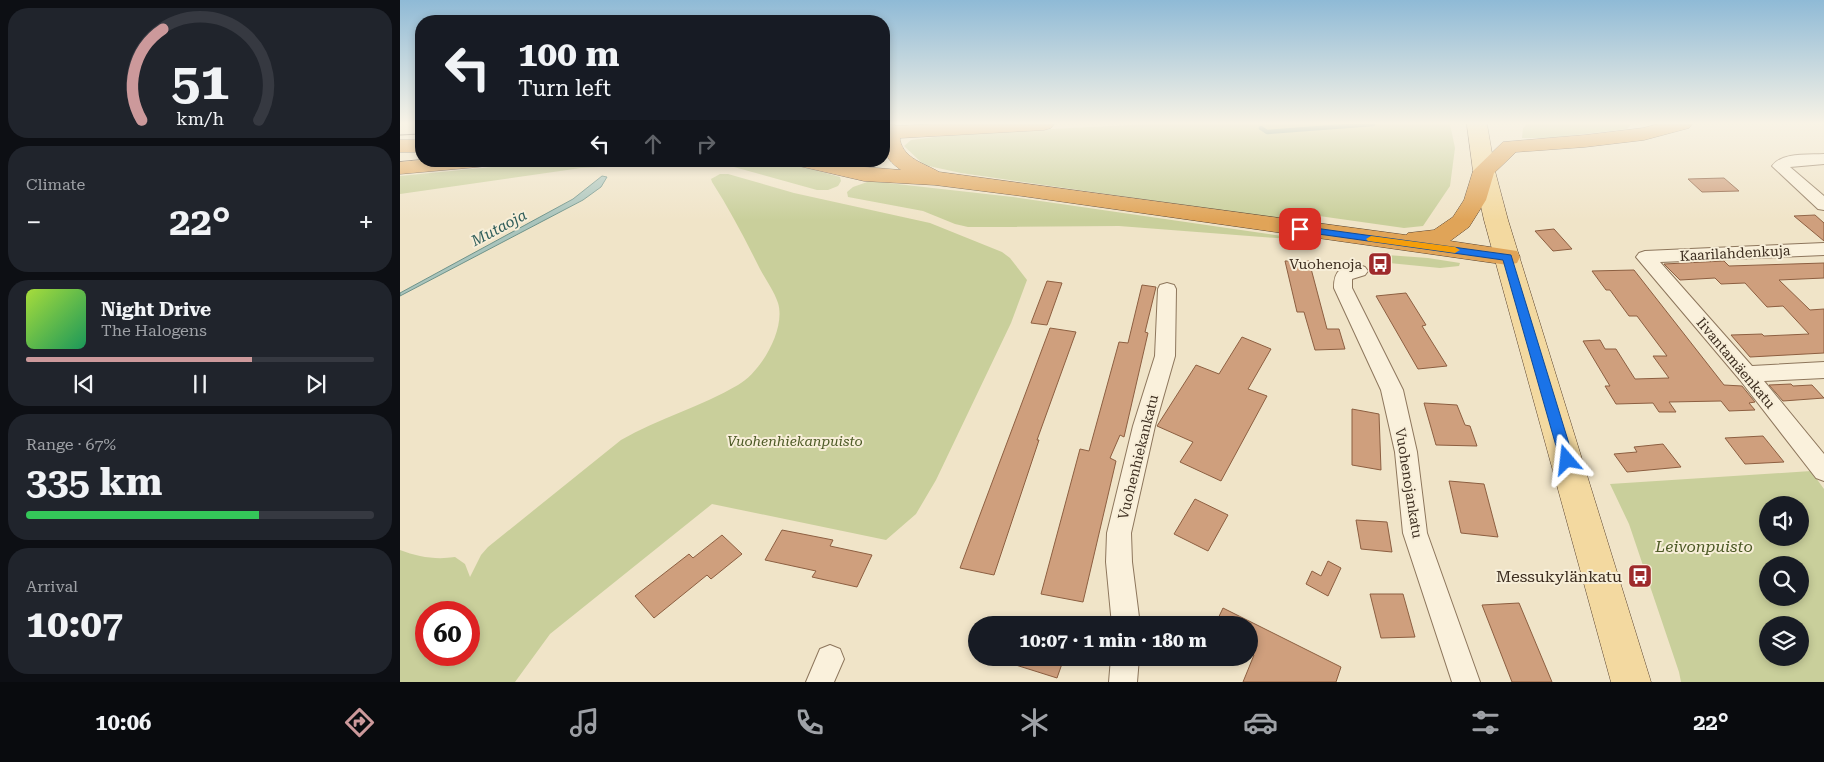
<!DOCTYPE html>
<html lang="en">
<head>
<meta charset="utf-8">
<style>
  :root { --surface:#171b24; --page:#20242c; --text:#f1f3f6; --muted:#9ea1a6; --line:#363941; --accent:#cc999b }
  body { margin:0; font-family:"Roboto Serif",serif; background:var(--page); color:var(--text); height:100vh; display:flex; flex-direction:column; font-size:19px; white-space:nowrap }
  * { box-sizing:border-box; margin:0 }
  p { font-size:16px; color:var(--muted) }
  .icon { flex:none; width:28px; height:28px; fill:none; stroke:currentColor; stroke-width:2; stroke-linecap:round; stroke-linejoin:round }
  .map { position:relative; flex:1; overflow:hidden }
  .details { display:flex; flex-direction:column; gap:8px; padding:8px; background:#0d0f14; width:400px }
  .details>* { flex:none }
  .banner { position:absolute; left:15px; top:15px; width:475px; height:152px; border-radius:20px; box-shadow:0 2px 8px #0003; background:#171b24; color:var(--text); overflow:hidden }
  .tools { position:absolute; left:1359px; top:496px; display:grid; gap:10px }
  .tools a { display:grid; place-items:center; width:50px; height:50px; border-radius:50%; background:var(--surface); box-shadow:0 2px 8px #0003; font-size:25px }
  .speed { position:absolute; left:15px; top:601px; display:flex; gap:10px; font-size:25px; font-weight:700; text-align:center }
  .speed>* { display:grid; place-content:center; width:65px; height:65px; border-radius:50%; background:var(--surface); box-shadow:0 2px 8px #0003; line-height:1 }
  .speed .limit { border:8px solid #d22; background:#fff; color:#111 }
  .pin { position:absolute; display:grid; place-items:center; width:42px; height:42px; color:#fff; margin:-21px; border-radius:10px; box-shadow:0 2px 8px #0006 }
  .me { position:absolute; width:55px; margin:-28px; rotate:343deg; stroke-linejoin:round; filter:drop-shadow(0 0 4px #0008) }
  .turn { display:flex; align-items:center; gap:18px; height:105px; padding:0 20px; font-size:22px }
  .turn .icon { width:65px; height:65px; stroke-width:2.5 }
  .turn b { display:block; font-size:35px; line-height:42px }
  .lanes { display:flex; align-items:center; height:48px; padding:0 20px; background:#0003; justify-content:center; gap:25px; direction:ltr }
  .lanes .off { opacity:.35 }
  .big { font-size:38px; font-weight:700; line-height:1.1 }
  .details .card { flex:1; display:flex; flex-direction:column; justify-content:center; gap:8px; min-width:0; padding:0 18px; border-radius:20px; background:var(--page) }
  .details .dial { align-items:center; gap:0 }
  .dial svg { height:130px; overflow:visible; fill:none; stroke:var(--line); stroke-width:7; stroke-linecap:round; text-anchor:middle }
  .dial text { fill:var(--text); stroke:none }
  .song { display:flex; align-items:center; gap:15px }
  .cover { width:60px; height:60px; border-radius:8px; background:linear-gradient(135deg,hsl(80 70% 55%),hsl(150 70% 35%)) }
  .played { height:5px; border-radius:2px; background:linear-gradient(90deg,var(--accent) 65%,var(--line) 65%) }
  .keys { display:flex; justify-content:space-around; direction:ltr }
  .heat { display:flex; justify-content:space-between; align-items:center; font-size:28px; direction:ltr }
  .charge { height:8px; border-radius:4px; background:linear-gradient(90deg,#34c759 67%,var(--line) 0) }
  .trip { position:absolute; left:568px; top:616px; width:290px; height:50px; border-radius:25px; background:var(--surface); box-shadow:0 2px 8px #0003; font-weight:700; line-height:50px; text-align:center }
  .menu { display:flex; height:80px; justify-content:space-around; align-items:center; background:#090b0e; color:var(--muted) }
  .menu .icon { width:35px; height:35px }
  .menu .on { color:var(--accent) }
  .menu b { font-size:22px; color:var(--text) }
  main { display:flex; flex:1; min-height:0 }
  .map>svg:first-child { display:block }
  .green { fill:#c9cf9b; fill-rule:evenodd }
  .water { fill:#a9c4bc; stroke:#6f938a }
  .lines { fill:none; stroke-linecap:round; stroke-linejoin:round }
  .stream { stroke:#6f938a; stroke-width:4.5 }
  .building { fill:#cf9f7d; stroke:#8d5f41 }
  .street-casing { stroke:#8d765c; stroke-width:2 }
  .primary-casing { stroke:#5b4430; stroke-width:1 }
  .highway-casing { stroke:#5b4430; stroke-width:1 }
  .street { fill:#faf1dc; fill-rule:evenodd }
  .primary { fill:#f3d9a0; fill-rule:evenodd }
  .highway { fill:#e0a458; fill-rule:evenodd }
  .tram { stroke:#3d2e20; stroke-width:1 }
  .route { fill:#1a73e8; stroke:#114b97 }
  .slow { fill:#f59e0b }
  .labels { text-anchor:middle; stroke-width:4; stroke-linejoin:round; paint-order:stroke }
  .street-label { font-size:14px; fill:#3d2e20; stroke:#f7eed8 }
  .poi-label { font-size:14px; fill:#3d2e20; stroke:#f7eed8; text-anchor:end }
  .park-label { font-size:14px; font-style:italic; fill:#4d5a26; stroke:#f7eed8 }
  .water-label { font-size:15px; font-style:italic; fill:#2f5d5a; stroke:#f7eed8 }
  .near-park-label { font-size:16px; font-style:italic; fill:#4d5a26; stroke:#f7eed8 }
  .near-poi-label { font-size:16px; fill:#3d2e20; stroke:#f7eed8; text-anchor:end }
</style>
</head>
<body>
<main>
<section class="details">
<div class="card dial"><svg viewBox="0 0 100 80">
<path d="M14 69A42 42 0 1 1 86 69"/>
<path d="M14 69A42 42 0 0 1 27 13" stroke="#cc999b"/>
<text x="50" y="56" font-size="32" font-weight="700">51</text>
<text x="50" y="72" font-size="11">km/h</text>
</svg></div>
<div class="card"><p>Climate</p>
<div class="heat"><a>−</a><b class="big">22°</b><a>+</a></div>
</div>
<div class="card">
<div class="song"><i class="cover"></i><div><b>Night Drive</b><p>The Halogens</p></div></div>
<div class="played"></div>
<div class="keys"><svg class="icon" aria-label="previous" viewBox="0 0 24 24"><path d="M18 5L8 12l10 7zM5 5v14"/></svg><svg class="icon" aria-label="pause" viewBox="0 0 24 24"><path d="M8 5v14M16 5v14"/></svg><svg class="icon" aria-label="next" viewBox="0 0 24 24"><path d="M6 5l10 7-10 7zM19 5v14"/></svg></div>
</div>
<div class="card"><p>Range · 67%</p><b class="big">335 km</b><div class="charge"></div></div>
<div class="card"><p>Arrival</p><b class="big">10:07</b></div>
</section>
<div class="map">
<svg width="1424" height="682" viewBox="0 0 1424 682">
  <rect width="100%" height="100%" fill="#f0e4c8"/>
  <!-- green -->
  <path class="green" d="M 751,124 L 1050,124 L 1055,148 L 1050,186 L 1023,226 L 1004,228 L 898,213 L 892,217 L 867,217 L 561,173 L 524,165 L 504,146 L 511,140 L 568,133 Z
    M 1127,124 L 1232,124 L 1227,129 L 1151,138 L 1122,138 L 1123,128 Z
    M 154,161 L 382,161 L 440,177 L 441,181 L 438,186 L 428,190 L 417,190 L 334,167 L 218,166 L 181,168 L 0,194 L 0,176 Z
    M 320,174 L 328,174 L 394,193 L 530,223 L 602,252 L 610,258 L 627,280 L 611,323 L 536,480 L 516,514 L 486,540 L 312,504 L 150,634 L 115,682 L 0,682 L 0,550 C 18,557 36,560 55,557 L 65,564 L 70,577 L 81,555 L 88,547 L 221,440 C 259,418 301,407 338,385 C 361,372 386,329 378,303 C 374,291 366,280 360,269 C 345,239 330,210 312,182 L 311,179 ZM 26,612 L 69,612 L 69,655 L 26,655 Z
    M 470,181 L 613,197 L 916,241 L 719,226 L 568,227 L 555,224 L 523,211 L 448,197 L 447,192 L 453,187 Z
    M 987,255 L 1028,258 L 1060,263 L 1059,266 L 1040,268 L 989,263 Z
    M 1411,471 L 1424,489 L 1424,682 L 1281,682 L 1279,672 L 1229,524 L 1210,484 ZM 1368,505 L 1400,505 L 1400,538 L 1368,538 ZM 1368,565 L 1400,565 L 1400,598 L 1368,598 ZM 1368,625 L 1400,625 L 1400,658 L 1368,658 Z"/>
  <!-- water -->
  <path class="water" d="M 202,176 L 207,177 L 201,187 L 183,200 L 0,296 L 0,293 L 173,199 Z"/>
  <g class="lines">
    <!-- stream -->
    <path class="stream" d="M 861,128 L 867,132 L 973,124"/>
  </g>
  <!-- building -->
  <path class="building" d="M 1324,178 L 1339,191 L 1302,192 L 1288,179 Z
    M 1415,215 L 1424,223 L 1424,241 L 1394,216 Z
    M 1154,229 L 1172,249 L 1153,251 L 1135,231 Z
    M 885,261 L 909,261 L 927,329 L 939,329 L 945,349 L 915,350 L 904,312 L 897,312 Z
    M 1324,261 L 1329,266 L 1424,263 L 1424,278 L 1379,280 L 1410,310 L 1424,309 L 1424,353 L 1350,357 L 1331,335 L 1362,334 L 1364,336 L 1409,334 L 1383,306 L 1367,307 L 1345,283 L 1321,284 L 1315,278 L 1280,280 L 1264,264 Z
    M 1234,270 L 1324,385 L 1342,386 L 1355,402 L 1349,403 L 1355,410 L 1329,411 L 1321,401 L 1269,402 L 1276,412 L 1259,412 L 1253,403 L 1216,404 L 1205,386 L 1210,386 L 1183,341 L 1200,340 L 1205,349 L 1216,349 L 1235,379 L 1269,378 L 1253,356 L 1267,356 L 1237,316 L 1229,316 L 1210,290 L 1206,290 L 1192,271 Z
    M 647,281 L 662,283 L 647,325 L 631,323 Z
    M 742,285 L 756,287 L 745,332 L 748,333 L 724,437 L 720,435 L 710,458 L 716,461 L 683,602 L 641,594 L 680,449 L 689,451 L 719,342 L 728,343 Z
    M 1006,293 L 1026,325 L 1022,326 L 1047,366 L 1018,369 L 976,296 Z
    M 650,328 L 676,332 L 637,440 L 639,440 L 594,575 L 560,568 Z
    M 842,337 L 871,349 L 848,389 L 867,396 L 821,481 L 780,462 L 793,442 L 757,426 L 796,365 L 819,374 Z
    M 1391,384 L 1393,386 L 1412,385 L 1424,398 L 1383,401 L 1369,385 Z
    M 1024,403 L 1057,405 L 1065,425 L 1070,426 L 1077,446 L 1036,445 Z
    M 952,409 L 979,414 L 981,470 L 952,465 Z
    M 1363,436 L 1384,462 L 1345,464 L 1325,438 Z
    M 1263,444 L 1281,467 L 1227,472 L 1214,454 L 1237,452 L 1234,447 Z
    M 1049,481 L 1084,484 L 1098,537 L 1061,533 Z
    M 795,499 L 828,515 L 808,551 L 774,534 Z
    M 956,520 L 987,522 L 992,552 L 961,549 Z
    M 382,530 L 433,540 L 430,546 L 472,555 L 457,587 L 412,577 L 416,571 L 365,560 Z
    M 322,535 L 342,554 L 311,579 L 307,575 L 254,618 L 235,596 L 289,554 L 293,558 Z
    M 928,561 L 941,568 L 928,596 L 906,584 L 912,571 L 921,576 Z
    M 970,594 L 1003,594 L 1015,637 L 981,638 Z
    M 1119,603 L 1152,682 L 1112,682 L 1082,605 Z
    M 823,608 L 941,667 L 936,682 L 843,682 L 854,655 L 849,652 L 849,625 L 815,625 Z
    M 604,658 L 664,658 L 657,678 L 603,661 Z"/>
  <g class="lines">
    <defs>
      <path id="street" d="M 1424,154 L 1424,164 L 1390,167 L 1424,196 L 1424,210 L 1418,209 L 1372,166 C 1382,152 1409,155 1424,154 Z
        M 1424,243 L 1424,255 L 1260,262 L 1352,366 L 1424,362 L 1424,378 L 1364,381 L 1424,454 L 1424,481 L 1416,478 L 1340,380 L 1236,257 L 1239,253 L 1245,251 Z
        M 959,265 L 965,267 L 968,271 L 965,275 L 952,279 L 952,288 L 1003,390 L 1017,452 L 1027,533 L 1080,682 L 1052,682 L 1003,533 L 995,452 L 981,390 L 934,288 C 934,269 941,267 959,265 Z
        M 767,283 L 774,285 L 776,289 L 775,356 L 755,426 L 731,533 L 732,562 L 740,625 L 712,625 L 706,562 L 707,533 L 733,426 L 755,356 L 758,289 L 760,285 Z
        M 430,645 L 440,649 L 444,659 L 434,682 L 406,682 L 420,649 Z
        M 711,658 L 739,658 L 737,682 L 709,682 Z"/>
      <path id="primary" d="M 1067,124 L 1087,124 L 1095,171 L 1108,220 L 1251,682 L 1211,682 L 1084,220 L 1073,171 Z"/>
      <path id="highway" d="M 484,124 L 494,124 L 496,126 L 534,124 L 654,124 L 651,128 L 644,130 L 500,138 L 500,140 C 504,159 524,163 539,172 L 1006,235 L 1008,233 L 1034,230 L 1053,217 L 1064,200 L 1073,171 L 1103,142 L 1185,135 L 1243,128 L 1258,124 L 1292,124 L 1289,128 L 1244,140 L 1185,147 L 1116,152 L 1094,173 L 1086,200 L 1069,227 L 1050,241 L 1117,251 L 1120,257 L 1117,263 L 1108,265 L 622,196 L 535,185 L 464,181 L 399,166 L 397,161 L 436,161 L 464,167 L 501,170 C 480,155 484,147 484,124 Z
        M 0,140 L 21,140 L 21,152 L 0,152 Z
        M 21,160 L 21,161 L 88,161 L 86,166 L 78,167 L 0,174 L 0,162 Z"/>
    </defs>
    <!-- street casing -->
    <use href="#street" class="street-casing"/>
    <!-- primary casing -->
    <use href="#primary" class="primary-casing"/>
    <!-- highway casing -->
    <use href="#highway" class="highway-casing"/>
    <!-- street -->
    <use href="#street" class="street"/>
    <!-- primary -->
    <use href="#primary" class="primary"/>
    <!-- highway -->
    <use href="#highway" class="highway"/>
    <!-- tram -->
    <path class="tram" d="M 0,135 L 21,134"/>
  </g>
  <!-- sky -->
  <linearGradient id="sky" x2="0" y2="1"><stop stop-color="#8fbad6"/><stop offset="0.56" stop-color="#f8f3e6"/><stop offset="1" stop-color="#f8f3e6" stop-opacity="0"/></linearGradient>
  <rect width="1424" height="220" fill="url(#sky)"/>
  <!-- route -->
  <path class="route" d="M 900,226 L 1111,255 L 1174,460 L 1172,464 L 1167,466 L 1162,464 L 1160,460 L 1103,260 L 897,231 L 895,229 Z"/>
  <!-- slow -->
  <path class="slow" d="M 971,236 L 1055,247 L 1060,250 L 1055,253 L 968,241 L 966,239 Z"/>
  <!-- icons -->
  <defs>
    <symbol id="bus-square" viewBox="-11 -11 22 22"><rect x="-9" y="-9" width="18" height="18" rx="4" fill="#9e2a2b" stroke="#f7eed8"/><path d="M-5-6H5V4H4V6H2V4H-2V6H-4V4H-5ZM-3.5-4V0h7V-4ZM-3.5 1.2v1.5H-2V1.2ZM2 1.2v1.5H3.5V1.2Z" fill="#fff"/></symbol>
  </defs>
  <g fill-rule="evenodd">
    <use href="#bus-square" x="966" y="250" width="28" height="28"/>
    <use href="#bus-square" x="1226" y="562" width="28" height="28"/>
  </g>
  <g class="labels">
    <!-- street labels -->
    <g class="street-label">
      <text transform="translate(1335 253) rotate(-3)" y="5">Kaarilahdenkuja</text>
      <text transform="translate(1336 363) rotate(50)" y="5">Iivantamäenkatu</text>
      <text transform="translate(738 457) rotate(-76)" y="5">Vuohenhiekankatu</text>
      <text transform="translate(1009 483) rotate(81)" y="5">Vuohenojankatu</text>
    </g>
    <!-- poi labels -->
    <g class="poi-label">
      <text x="962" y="269">Vuohenoja</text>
    </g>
    <!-- park labels -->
    <g class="park-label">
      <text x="395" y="446">Vuohenhiekanpuisto</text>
    </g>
    <!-- water labels -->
    <g class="water-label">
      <text transform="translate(99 228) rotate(-28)" y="5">Mutaoja</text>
    </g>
    <!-- near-park labels -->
    <g class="near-park-label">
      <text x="1304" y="552">Leivonpuisto</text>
    </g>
    <!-- near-poi labels -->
    <g class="near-poi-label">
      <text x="1222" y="582">Messukylänkatu</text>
    </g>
  </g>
</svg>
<div class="tools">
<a><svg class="icon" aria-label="sound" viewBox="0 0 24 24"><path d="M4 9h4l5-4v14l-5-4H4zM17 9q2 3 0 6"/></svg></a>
<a><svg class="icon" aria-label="search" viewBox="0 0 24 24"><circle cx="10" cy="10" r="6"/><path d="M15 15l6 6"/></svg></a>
<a><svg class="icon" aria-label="layers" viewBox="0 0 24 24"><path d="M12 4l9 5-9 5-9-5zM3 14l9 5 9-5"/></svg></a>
</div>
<div class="speed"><div class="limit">60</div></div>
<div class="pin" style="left:900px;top:229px;background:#d93025"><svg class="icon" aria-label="arrive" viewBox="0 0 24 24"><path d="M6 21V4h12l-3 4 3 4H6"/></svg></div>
<svg class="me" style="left:1167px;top:460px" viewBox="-20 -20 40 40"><path d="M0-17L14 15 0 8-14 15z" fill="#1a73e8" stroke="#fff" stroke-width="4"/></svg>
<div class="trip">10:07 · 1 min · 180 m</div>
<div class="banner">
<div class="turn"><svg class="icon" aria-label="left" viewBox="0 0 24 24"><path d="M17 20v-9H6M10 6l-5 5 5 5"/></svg><div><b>100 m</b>Turn left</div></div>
<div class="lanes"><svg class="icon" aria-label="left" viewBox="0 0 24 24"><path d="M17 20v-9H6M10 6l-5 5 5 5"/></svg><svg class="icon off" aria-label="ahead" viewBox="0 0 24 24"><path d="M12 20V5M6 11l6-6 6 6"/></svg><svg class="icon off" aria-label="right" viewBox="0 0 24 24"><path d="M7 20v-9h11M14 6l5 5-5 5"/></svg></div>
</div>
</div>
</main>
<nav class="menu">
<b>10:06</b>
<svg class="icon on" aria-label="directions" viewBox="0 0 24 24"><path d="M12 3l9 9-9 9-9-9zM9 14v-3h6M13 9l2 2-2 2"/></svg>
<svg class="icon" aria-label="music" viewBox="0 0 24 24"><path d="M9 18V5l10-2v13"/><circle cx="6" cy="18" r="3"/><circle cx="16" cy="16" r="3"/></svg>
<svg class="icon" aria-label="phone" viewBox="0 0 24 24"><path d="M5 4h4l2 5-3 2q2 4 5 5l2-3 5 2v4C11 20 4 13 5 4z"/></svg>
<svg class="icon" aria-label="climate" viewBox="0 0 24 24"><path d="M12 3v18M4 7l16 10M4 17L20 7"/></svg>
<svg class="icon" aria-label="car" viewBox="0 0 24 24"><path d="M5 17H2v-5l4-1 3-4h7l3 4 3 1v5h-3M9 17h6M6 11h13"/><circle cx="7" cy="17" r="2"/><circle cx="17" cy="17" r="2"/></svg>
<svg class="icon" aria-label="filters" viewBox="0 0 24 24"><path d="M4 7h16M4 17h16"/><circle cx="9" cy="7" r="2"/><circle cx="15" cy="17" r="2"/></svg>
<b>22°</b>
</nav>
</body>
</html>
